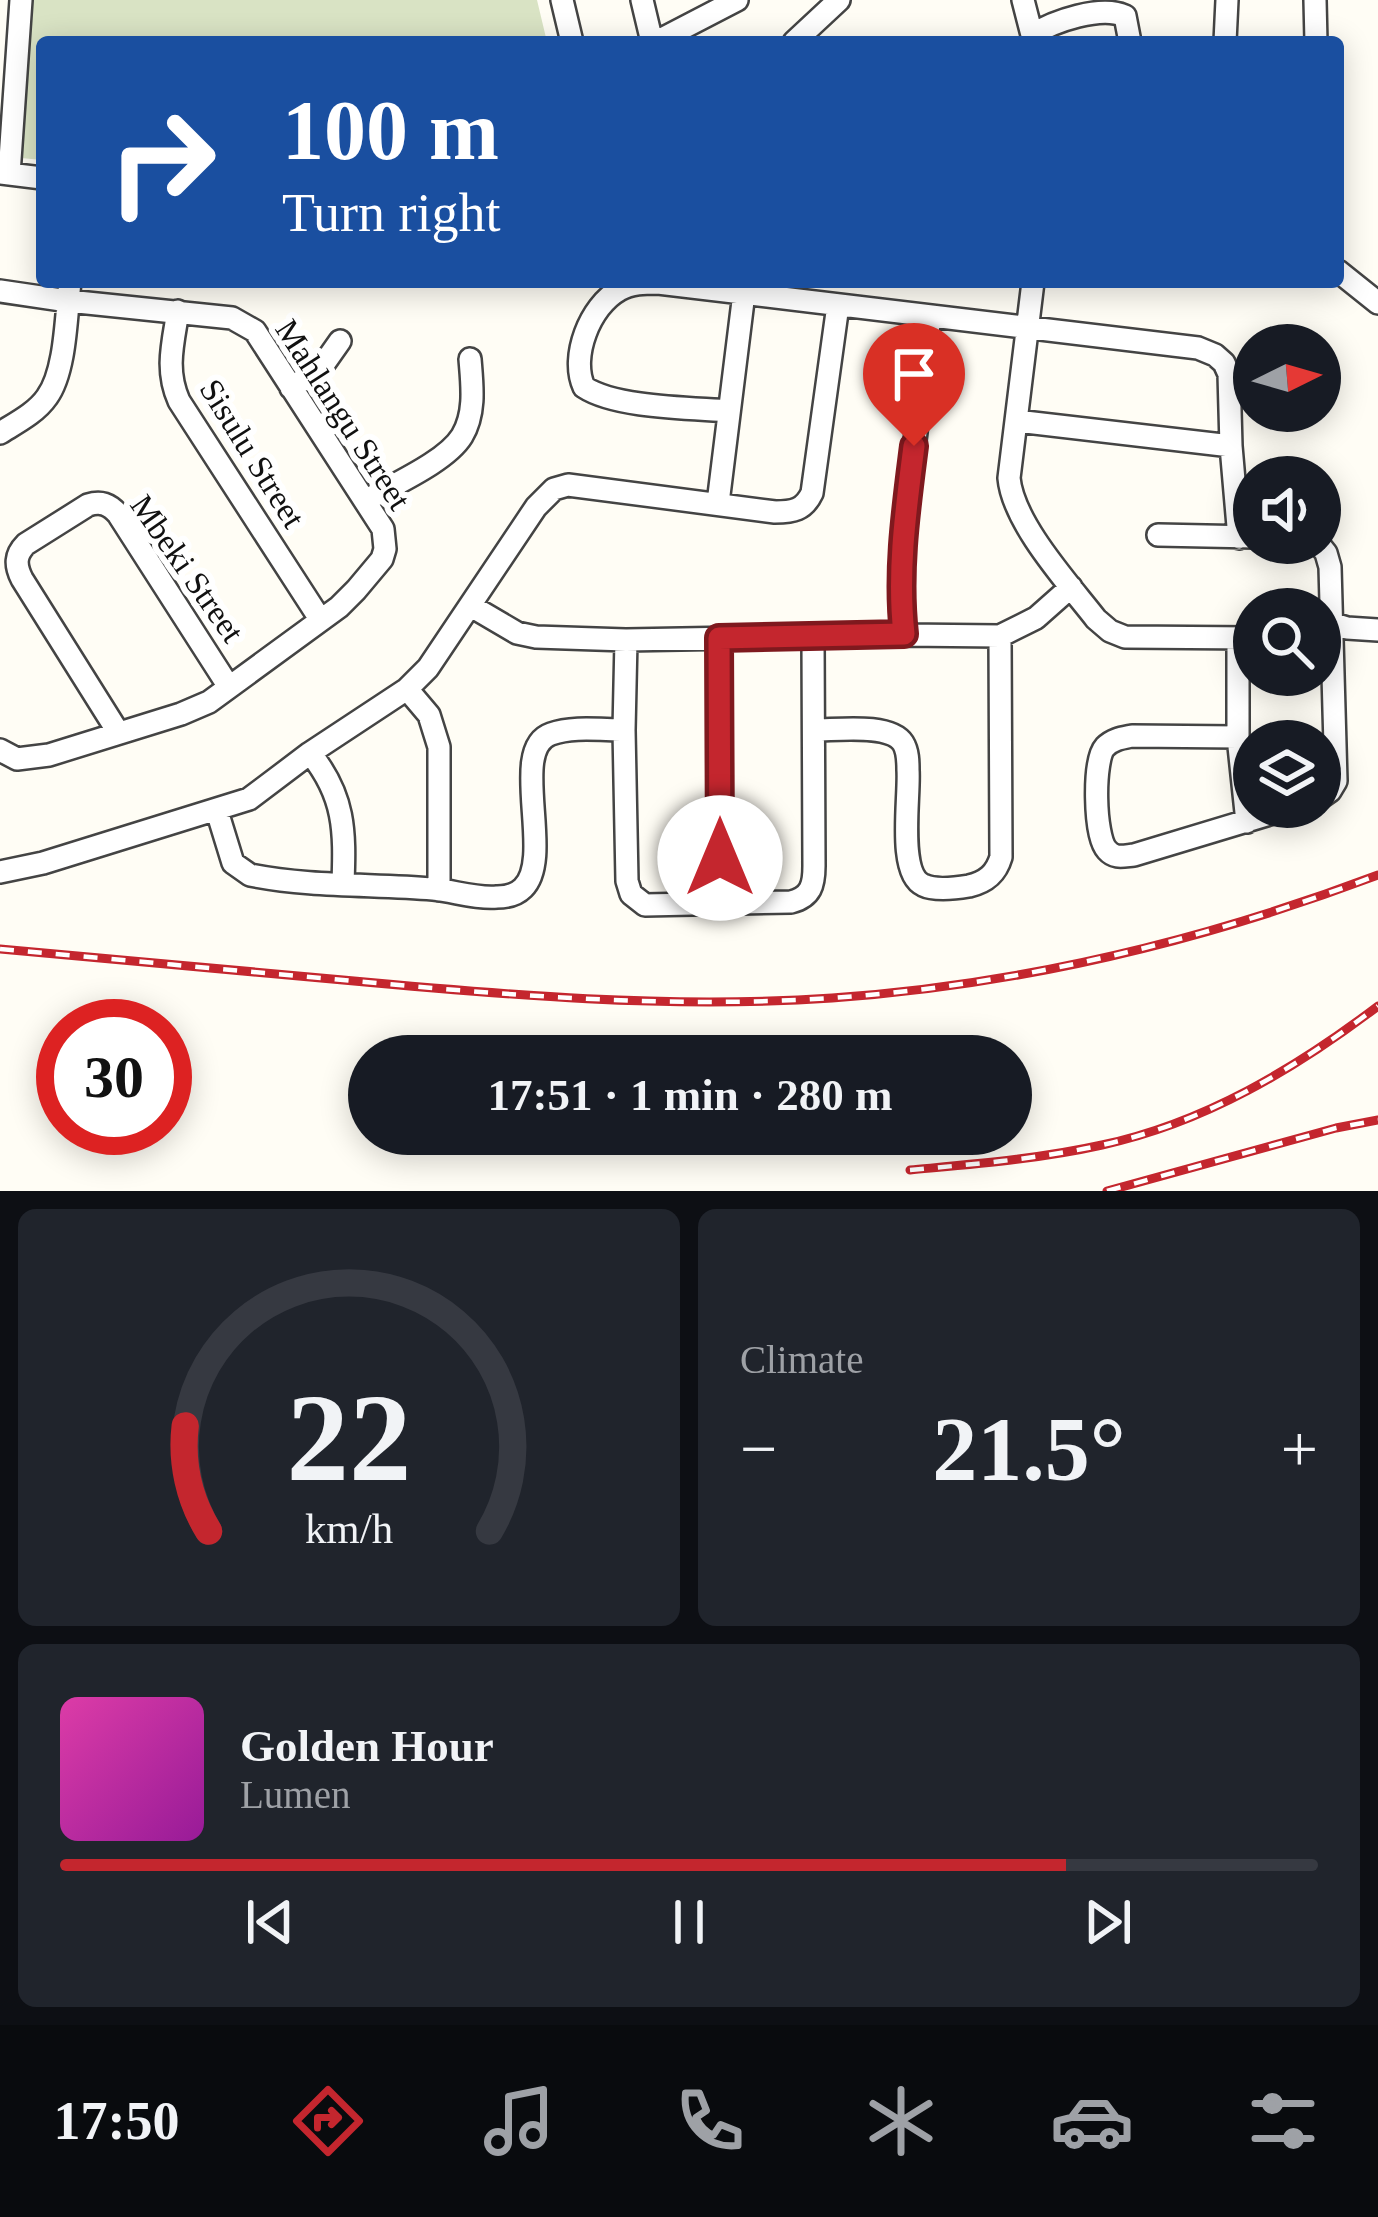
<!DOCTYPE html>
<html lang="en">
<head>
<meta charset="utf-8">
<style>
  :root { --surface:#171b24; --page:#20242c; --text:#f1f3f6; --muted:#9ea1a6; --line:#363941; --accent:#c4262e }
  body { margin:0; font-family:Georgia,serif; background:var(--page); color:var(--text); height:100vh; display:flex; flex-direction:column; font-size:45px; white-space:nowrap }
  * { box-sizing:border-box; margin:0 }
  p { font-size:39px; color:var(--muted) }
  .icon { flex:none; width:66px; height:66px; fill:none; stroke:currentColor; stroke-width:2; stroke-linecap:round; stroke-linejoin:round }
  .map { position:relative; height:1191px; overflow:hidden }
  .details { display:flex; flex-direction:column; gap:18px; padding:18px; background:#0d0f14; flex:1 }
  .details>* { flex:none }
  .hud { position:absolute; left:36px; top:36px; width:1308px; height:252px; border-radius:12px; box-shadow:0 6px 30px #0003; background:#1a4fa0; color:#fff; overflow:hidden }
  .needle { width:78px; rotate:85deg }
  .buttons { position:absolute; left:1233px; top:324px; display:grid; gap:24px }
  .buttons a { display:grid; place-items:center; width:108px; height:108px; border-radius:50%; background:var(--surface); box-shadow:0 6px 30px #0003; font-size:60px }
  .speed { position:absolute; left:36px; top:999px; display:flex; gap:24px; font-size:60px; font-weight:700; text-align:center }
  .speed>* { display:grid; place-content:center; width:156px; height:156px; border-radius:50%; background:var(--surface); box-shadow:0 6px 30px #0003; line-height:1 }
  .speed .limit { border:18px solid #d22; background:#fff; color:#111 }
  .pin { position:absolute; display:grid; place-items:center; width:102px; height:102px; color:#fff; margin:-123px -51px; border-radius:50% 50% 50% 0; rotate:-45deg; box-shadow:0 0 12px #0007 }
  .pin .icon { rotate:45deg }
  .me { position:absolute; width:132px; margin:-66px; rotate:0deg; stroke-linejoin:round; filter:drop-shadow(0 0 9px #0008) }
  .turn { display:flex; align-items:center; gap:42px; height:252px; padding:0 48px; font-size:54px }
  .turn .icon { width:156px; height:156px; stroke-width:2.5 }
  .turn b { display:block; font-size:84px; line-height:102px }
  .big { font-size:90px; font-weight:600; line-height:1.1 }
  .details .card { flex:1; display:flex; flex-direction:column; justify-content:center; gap:18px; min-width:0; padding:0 42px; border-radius:18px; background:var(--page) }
  .details .dial { align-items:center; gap:0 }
  .dial svg { height:312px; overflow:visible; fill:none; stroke:var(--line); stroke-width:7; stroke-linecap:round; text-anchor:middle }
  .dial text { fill:var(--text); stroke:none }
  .song { display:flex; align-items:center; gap:36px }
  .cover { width:144px; height:144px; border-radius:18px; background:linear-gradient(135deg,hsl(320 70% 55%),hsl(300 70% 35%)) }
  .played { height:12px; border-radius:6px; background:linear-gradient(90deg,var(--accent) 80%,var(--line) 80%) }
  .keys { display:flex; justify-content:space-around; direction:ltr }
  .heat { display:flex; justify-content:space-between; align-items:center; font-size:66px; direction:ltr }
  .details .tiles { flex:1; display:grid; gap:18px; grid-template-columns:1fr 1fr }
  .card:last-child { grid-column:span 2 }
  .trip { position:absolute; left:348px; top:1035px; width:684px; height:120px; border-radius:60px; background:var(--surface); box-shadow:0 6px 30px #0003; font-weight:600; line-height:120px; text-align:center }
  .tabs { display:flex; height:192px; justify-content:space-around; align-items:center; background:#090b0e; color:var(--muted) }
  .tabs .icon { width:84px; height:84px }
  .tabs .on { color:var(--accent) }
  .tabs b { font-size:54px; color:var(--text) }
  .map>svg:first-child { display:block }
  .cemetery { fill:#d9e3c4 }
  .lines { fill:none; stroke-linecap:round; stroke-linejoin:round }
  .minor-casing { stroke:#444; stroke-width:26 }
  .minor { stroke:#fff; stroke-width:21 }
  .rail-casing { stroke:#c4262e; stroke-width:9 }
  .rail { stroke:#fff; stroke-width:4.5; stroke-dasharray:14; stroke-linecap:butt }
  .route-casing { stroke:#7f191e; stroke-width:30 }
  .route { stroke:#c4262e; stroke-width:21 }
  .labels { text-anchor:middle; stroke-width:12; stroke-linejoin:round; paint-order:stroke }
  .street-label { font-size:33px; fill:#111; stroke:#fff }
</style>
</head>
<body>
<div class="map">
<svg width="1378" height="1191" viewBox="0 0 1378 1191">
  <rect width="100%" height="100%" fill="#fffdf5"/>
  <!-- cemetery -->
  <path class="cemetery" d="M 31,0 L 537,0 L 547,42 L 42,42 L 42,160 L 21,158 Z"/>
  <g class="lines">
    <defs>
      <path id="minor" d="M 562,0 L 572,42
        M 642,0 L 652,42
        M 1023,0 L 1032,35
        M 1315,0 L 1316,42
        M 656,42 L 737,0
        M 794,42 L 839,0
        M 1031,42 L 1032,35 C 1054,21 1101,5 1125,16 L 1130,42
        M 1225,42 L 1227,0
        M 0,173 L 42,178
        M 9,174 L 21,0
        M 1338,271 L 1378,303
        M 1033,282 L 1009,478 C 1013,523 1068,583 1096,619 L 1110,631 L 1125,637 L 1254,638
        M 0,291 L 68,301 L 232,318 L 255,331 L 383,529 L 385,549 L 382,559 L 356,590 L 339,607 L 209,702 L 181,714 L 49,755 L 17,759 L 0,750
        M 178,311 C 173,343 165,370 179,401 L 320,619
        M 291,388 L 321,368 L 340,341
        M 729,411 C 690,408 616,408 584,387 C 570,357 590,306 619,290 C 631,283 645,283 658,283 L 1198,348 L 1215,355 L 1224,363 L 1229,374 L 1231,446 L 1239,538
        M 1016,421 L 1231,446
        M 0,433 C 16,423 36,413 47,397 C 66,371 66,315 70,282
        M 365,501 C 392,485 446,462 462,436 C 476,413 472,384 470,359
        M 718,503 L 744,293
        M 1158,535 L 1254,537
        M 1318,543 L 1326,553 L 1330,567 L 1336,781 L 1330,791 L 1320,798
        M 471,606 L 517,633 L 536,637 L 626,640 L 904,635 L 1000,636 L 1036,618 L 1071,587
        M 1331,623 L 1347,628 L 1378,630
        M 904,635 L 900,601 L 904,532 L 930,316
        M 719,638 L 720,902
        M 1238,638 L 1238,737 L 1247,822
        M 626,640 L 624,730 L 627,881 L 631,894 L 645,905 L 791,902 C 811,897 814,885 814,866 L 813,638
        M 407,689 L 429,715 L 439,747 L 439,890
        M 815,730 C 838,730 890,723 903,743 C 908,751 908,762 908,770 C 910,796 897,873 923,885 C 935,891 957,888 969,886 C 986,882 996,874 1001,857 L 1000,636
        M 118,732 L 22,579 C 15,565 15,555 26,544 L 88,505 C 101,501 109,504 118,514 L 229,687
        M 1238,737 L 1132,736 C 1122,738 1113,739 1105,747 C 1093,760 1094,836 1107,850 C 1115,859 1123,856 1134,855 L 1293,807
        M 310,753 C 345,796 345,831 343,883
        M 217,811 L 233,863 L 250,875 C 310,887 373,884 433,889 C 454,891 476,899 497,897 C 506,897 516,895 523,888 C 555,857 508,749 551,734 C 573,726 601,730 624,730
        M 0,872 L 43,863 L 249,799 L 310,753 L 407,689 L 428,668 L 536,507 L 554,489 L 568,485 L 775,512 C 793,512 804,510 812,493 L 838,305"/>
    </defs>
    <!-- minor casing -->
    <use href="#minor" class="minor-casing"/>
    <!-- minor -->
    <use href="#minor" class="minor"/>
    <defs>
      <path id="rail" d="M 0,949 C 114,959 229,970 343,980 C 506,995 668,1009 832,998 C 1018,985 1203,941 1378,875
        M 910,1170 C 974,1164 1039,1159 1102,1145 C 1204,1123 1295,1069 1378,1006
        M 1107,1191 L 1336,1128 L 1378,1120"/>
    </defs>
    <!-- rail casing -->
    <use href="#rail" class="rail-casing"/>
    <!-- rail -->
    <use href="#rail" class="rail"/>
  </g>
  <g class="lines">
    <defs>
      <path id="route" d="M 720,858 L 719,638 L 904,634 C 897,571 906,509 914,446"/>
    </defs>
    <!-- route casing -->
    <use href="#route" class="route-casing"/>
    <!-- route -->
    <use href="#route" class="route"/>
  </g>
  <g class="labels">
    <!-- street labels -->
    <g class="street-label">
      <text transform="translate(344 414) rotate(57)" y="12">Mahlangu Street</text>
      <text transform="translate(253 453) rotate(58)" y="12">Sisulu Street</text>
      <text transform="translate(188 568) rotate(55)" y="12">Mbeki Street</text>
    </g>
  </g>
</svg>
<div class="buttons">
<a><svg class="needle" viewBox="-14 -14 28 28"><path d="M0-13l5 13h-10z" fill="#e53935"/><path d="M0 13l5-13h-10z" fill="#9ea1a6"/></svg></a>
<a><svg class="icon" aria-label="sound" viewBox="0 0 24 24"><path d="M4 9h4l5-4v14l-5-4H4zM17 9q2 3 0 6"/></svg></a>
<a><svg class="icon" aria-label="search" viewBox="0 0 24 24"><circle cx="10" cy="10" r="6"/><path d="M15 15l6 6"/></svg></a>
<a><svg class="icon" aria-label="layers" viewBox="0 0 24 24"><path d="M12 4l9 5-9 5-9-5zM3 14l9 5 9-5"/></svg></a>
</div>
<div class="speed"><div class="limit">30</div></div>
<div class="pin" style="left:914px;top:446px;background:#d93025"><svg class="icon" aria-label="arrive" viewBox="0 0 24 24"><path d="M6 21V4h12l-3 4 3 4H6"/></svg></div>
<svg class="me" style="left:720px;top:858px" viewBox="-20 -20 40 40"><circle r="19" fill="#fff"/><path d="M0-13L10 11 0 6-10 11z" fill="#c4262e"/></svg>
<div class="trip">17:51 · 1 min · 280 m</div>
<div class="hud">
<div class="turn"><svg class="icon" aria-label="right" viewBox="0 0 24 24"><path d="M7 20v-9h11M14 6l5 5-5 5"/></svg><div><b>100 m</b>Turn right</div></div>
</div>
</div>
<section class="details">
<div class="tiles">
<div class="card dial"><svg viewBox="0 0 100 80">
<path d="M14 69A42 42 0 1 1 86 69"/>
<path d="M14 69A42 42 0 0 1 8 42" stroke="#c4262e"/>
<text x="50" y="56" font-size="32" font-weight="700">22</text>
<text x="50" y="72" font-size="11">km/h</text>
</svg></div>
<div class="card"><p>Climate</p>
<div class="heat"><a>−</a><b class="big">21.5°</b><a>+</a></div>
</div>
<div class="card">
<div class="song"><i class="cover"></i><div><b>Golden Hour</b><p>Lumen</p></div></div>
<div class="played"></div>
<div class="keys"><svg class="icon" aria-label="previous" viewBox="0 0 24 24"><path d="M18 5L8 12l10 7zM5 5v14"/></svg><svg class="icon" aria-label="pause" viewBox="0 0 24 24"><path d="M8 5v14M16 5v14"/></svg><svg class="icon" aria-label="next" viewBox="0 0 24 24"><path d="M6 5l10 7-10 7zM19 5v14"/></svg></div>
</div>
</div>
</section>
<nav class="tabs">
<b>17:50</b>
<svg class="icon on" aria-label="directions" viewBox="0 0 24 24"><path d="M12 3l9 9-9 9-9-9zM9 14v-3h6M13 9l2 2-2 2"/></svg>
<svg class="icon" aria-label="music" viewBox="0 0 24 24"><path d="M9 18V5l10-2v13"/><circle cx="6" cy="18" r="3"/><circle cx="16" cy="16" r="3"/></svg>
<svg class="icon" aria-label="phone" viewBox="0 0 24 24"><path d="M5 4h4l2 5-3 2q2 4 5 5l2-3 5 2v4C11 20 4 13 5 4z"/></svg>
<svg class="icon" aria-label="climate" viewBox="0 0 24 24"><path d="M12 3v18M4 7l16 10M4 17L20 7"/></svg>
<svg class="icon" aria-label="car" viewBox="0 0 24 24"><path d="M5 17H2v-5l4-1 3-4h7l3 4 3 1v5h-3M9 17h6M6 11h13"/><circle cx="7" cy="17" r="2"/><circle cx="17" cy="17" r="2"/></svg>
<svg class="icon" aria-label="filters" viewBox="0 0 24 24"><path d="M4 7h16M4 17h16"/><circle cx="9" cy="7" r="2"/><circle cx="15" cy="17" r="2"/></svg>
</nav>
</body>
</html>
